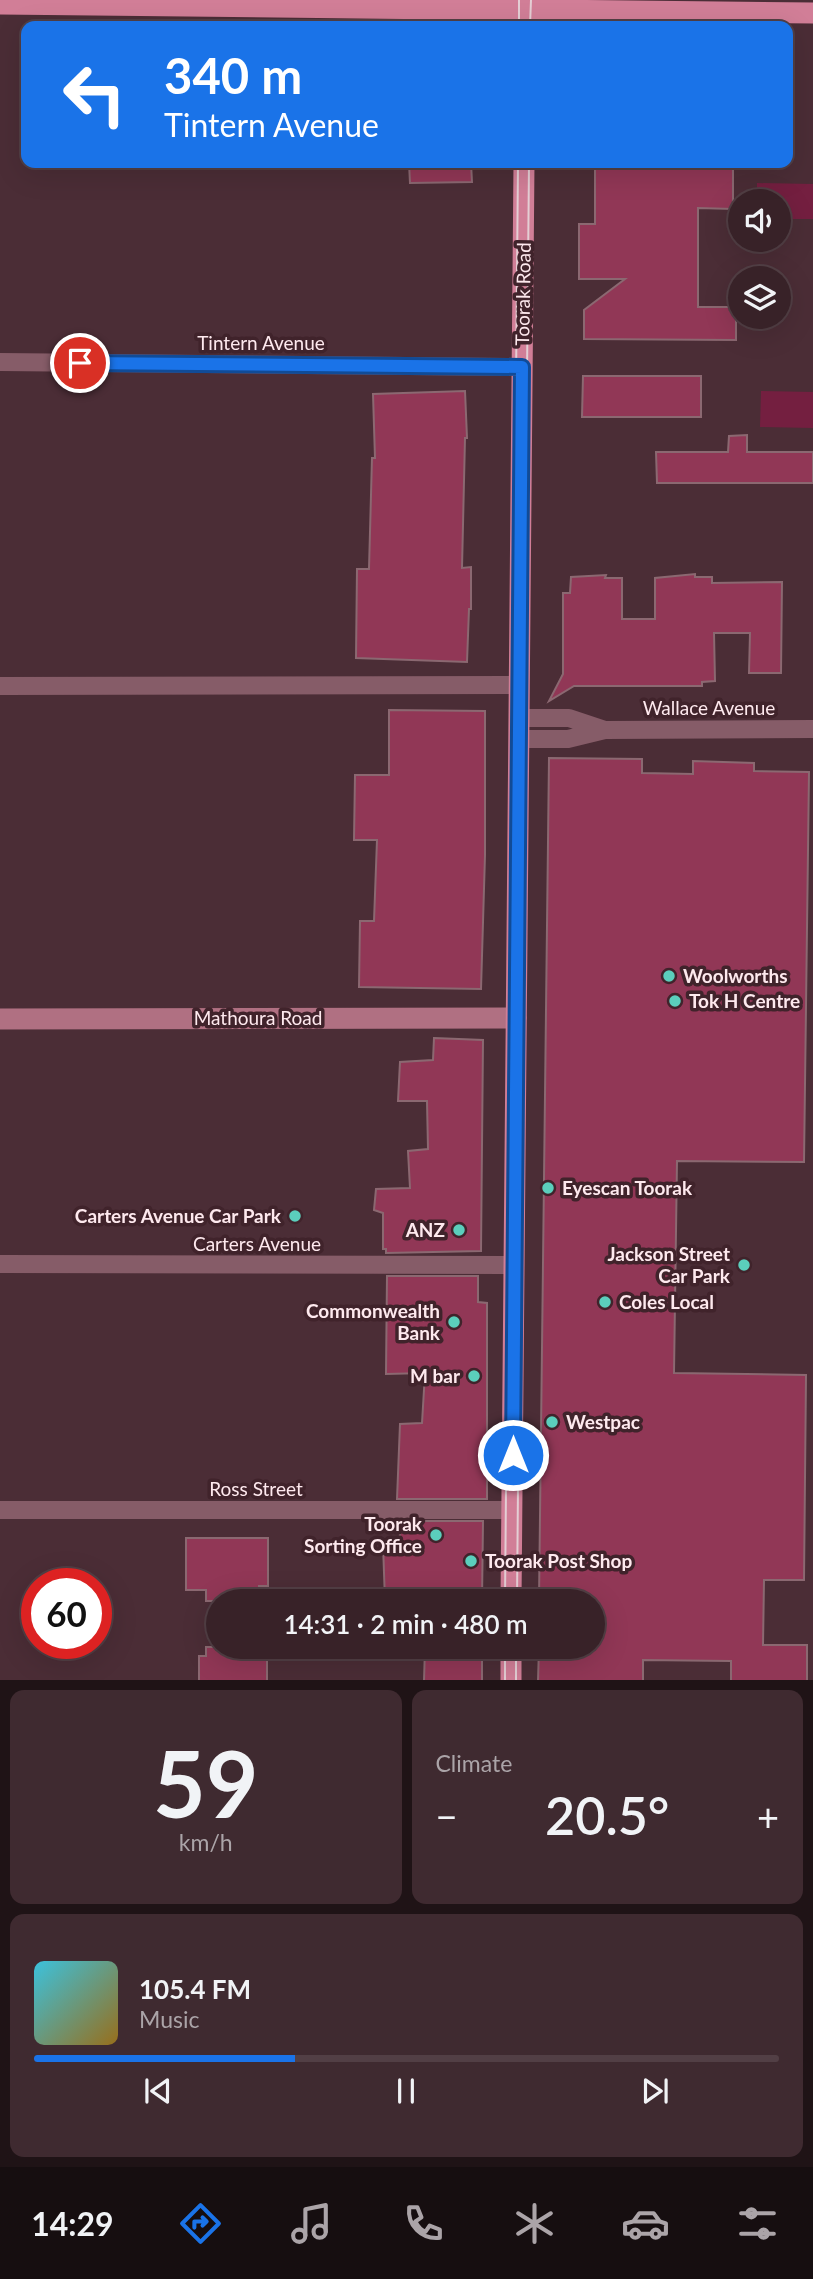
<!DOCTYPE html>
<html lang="en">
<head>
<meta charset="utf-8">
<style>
  :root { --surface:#382228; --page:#3f2a30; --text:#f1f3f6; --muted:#aba4a8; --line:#523f45; --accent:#1a73e8 }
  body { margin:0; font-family:Lato,sans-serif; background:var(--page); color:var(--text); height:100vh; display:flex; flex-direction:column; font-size:26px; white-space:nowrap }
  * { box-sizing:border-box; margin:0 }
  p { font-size:23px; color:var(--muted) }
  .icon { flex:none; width:38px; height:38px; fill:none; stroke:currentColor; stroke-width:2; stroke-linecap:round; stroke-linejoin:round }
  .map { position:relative; height:1680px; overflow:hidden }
  .side { display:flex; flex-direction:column; gap:10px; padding:10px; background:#1f1316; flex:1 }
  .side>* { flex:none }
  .hud { position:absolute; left:21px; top:21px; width:772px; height:147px; border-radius:14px; box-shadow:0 7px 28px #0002,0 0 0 2px var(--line); background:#1a73e8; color:#fff; overflow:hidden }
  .fabs { position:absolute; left:728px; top:189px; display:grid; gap:14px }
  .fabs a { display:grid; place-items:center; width:63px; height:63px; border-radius:50%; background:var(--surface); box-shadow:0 7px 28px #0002,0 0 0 2px var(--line); font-size:35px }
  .speed { position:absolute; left:21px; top:1568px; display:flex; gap:14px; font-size:35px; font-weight:700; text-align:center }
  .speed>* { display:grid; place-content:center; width:91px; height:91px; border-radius:50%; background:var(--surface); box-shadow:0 7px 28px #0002,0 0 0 2px var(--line); line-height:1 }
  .speed .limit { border:10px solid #d22; background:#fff; color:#111 }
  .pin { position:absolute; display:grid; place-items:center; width:60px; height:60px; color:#fff; margin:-30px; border:4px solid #fff; border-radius:50%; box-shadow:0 2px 7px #0007 }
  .me { position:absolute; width:77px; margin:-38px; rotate:0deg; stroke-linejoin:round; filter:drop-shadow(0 0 5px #0008) }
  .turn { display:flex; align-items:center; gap:24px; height:147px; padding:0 28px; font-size:32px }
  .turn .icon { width:91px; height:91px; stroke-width:2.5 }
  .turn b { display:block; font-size:49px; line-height:60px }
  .big { font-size:52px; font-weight:600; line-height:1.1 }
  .side .card { flex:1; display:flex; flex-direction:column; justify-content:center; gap:10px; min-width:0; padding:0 24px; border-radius:14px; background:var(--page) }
  .side .dial { align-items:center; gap:0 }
  .dial b { font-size:91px; line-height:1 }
  .song { display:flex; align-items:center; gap:21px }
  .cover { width:84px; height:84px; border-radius:10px; background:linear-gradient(135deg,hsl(190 70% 55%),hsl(40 70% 35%)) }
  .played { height:7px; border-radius:4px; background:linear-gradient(90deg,var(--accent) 35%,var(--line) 35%) }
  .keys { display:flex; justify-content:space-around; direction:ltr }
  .heat { display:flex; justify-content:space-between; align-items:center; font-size:38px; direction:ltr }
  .side .tiles { flex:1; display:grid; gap:10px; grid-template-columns:1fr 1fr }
  .card:last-child { grid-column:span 2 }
  .trip { position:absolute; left:206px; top:1589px; width:399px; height:70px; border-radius:35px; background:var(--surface); box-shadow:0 7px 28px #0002,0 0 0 2px var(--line); font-weight:600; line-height:70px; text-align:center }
  .tab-bar { display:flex; height:112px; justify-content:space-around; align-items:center; background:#160e10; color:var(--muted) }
  .tab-bar .icon { width:49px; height:49px }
  .tab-bar .current { color:var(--accent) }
  .tab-bar b { font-size:32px; color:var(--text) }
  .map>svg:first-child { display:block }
  .green { fill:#741f40 }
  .building { fill:#913756; stroke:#8b6871; stroke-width:2 }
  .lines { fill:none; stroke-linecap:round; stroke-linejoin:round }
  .street { stroke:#865c68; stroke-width:18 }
  .secondary { stroke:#b07082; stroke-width:21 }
  .primary { stroke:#d17e97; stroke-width:21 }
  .tram { stroke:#e4ced4; stroke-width:2 }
  .route-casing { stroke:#114b97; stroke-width:18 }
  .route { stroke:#1a73e8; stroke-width:12 }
  .poi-dot { fill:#5bcebc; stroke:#40232b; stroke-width:2.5 }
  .labels { text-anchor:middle; stroke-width:7; stroke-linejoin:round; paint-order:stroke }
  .street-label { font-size:19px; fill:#fee9ee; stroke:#40232b }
  .poi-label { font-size:19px; font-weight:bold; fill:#fee9ee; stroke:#40232b; text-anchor:start }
</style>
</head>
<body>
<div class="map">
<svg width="813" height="1681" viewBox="0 0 813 1681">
  <rect width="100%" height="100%" fill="#4b2d36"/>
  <!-- green -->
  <path class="green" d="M 757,183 L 813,184 L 813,219 L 779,219 L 779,201 L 757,201 Z
    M 761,391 L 813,392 L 813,428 L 760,427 Z"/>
  <!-- building -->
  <path class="building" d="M 409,163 L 471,163 L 472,182 L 410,183 Z
    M 595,163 L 733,163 L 733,209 L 698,208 L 698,307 L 736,307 L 736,340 L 584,339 L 584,310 L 625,279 L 579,279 L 579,224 L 595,224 Z
    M 583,376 L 701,376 L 701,417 L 582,417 Z
    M 465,391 L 467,438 L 465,438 L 462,568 L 471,567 L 471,609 L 469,609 L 467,662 L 356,658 L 357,569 L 369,569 L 372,458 L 375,458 L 373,394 Z
    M 747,435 L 747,452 L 813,452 L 813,483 L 657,483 L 656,452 L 728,452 L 729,436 Z
    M 695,574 L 695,577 L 712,577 L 712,583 L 782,582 L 781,673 L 749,673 L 750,633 L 714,633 L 715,681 L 702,682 L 702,686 L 574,686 L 549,701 L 563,674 L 563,593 L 570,593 L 571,577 L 606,575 L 605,578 L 622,578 L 622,619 L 655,619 L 655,578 Z
    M 389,710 L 485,711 L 485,855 L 481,989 L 359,987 L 360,921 L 374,921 L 377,840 L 354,840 L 355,775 L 389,775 Z
    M 549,758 L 642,759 L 642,773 L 693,774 L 693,761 L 754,763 L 754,771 L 809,772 L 804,1162 L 677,1161 L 674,1373 L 806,1375 L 804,1580 L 764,1580 L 763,1645 L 807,1645 L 807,1681 L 731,1681 L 731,1661 L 643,1660 L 643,1681 L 538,1681 L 539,1647 L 593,1647 L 593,1601 L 539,1601 Z
    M 434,1038 L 483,1040 L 481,1251 L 386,1253 L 386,1249 L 383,1249 L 383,1213 L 374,1210 L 376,1189 L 410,1188 L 408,1151 L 428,1149 L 427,1101 L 398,1101 L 400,1062 L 433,1060 Z
    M 387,1276 L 478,1276 L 478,1302 L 487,1303 L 487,1499 L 397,1499 L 400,1424 L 422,1423 L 425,1373 L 386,1374 Z
    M 401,1521 L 483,1521 L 482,1601 L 385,1601 L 383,1544 L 399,1545 Z
    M 186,1538 L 268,1538 L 268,1586 L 259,1586 L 259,1601 L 206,1601 L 206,1590 L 186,1590 Z
    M 206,1647 L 258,1647 L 258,1655 L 267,1655 L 267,1681 L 199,1681 L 199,1656 L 206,1656 Z
    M 425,1647 L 482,1647 L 482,1681 L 424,1681 Z"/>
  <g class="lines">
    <!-- street -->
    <path class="street" d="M 0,362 L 522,367
      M 0,686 L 519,685
      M 520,718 L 569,718 L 605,730
      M 519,739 L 568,739 L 605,730 L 813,729
      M 0,1264 L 514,1265
      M 0,1510 L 512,1510"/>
    <!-- secondary -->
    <path class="secondary" d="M 0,1019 L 516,1018"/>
    <!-- primary -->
    <path class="primary" d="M 0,4 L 813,13
      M 511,1601 L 524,163
      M 511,1681 L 511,1647"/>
    <!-- tram -->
    <path class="tram" d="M 519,26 L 519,0
      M 530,26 L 531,0
      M 523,803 L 529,163
      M 505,1601 L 518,163
      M 517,1601 L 522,1027
      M 505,1681 L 505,1647
      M 516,1681 L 516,1647"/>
  </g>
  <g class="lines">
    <defs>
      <path id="route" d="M 80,363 L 522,367 L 513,1455"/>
    </defs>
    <!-- route casing -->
    <use href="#route" class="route-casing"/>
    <!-- route -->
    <use href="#route" class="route"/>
  </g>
  <!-- markers -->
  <g class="poi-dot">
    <circle cx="669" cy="976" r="7"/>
    <circle cx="675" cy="1001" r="7"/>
    <circle cx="548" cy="1188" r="7"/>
    <circle cx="295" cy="1216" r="7"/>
    <circle cx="459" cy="1230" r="7"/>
    <circle cx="744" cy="1265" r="7"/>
    <circle cx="605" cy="1302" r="7"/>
    <circle cx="454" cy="1322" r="7"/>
    <circle cx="474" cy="1376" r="7"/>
    <circle cx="552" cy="1422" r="7"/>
    <circle cx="436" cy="1535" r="7"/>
    <circle cx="471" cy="1561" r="7"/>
  </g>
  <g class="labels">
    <!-- street labels -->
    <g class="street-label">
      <text transform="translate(523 294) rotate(-89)" y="7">Toorak Road</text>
      <text x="261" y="350">Tintern Avenue</text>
      <text x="709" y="715">Wallace Avenue</text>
      <text x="258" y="1025">Mathoura Road</text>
      <text x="257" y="1251">Carters Avenue</text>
      <text x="256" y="1496">Ross Street</text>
    </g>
    <!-- poi labels -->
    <g class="poi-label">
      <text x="683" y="983">Woolworths</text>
      <text x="689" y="1008">Tok H Centre</text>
      <text x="562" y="1195">Eyescan Toorak</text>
      <text x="281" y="1223" text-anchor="end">Carters Avenue Car Park</text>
      <text x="445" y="1237" text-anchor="end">ANZ</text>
      <text x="730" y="1261" text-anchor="end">Jackson Street<tspan x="730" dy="22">Car Park</tspan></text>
      <text x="619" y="1309">Coles Local</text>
      <text x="440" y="1318" text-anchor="end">Commonwealth<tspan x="440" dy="22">Bank</tspan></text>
      <text x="460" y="1383" text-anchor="end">M bar</text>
      <text x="566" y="1429">Westpac</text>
      <text x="422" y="1531" text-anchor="end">Toorak<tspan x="422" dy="22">Sorting Office</tspan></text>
      <text x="485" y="1568">Toorak Post Shop</text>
    </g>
  </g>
</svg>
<div class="fabs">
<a><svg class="icon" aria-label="sound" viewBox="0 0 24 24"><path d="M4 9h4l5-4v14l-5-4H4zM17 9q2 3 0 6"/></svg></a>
<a><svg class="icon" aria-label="layers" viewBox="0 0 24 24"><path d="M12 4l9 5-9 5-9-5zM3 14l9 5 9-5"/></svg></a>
</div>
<div class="speed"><div class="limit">60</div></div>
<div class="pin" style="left:80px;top:363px;background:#d93025"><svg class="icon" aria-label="arrive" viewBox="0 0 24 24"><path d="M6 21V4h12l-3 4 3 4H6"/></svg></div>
<svg class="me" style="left:513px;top:1455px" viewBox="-20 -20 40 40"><circle r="17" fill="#1a73e8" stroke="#fff" stroke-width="3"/><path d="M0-11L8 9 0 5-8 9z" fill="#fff"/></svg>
<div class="trip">14:31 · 2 min · 480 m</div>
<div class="hud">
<div class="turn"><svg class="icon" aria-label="left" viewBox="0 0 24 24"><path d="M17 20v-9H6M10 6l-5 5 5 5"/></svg><div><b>340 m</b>Tintern Avenue</div></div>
</div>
</div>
<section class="side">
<div class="tiles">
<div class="card dial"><b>59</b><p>km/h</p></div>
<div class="card"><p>Climate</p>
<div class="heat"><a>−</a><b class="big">20.5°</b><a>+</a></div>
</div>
<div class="card">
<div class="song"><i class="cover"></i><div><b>105.4 FM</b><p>Music</p></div></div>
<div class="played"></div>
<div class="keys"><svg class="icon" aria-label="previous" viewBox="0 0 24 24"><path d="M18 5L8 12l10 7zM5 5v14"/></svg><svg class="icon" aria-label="pause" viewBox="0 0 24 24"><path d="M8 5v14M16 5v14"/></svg><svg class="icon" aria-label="next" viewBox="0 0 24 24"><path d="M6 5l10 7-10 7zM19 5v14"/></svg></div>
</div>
</div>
</section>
<nav class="tab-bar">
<b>14:29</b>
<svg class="icon current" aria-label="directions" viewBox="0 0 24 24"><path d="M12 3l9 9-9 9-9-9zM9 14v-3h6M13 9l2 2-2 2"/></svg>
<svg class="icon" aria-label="music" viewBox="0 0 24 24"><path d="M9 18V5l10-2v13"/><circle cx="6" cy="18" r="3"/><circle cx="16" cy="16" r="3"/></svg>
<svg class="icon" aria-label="phone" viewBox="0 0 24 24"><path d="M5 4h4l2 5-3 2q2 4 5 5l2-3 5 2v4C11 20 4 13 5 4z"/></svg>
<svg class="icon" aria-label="climate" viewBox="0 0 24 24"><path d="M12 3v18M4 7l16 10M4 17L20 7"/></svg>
<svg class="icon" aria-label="car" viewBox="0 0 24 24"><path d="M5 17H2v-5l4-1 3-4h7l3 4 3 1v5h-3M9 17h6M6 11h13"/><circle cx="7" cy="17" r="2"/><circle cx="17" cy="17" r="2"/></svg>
<svg class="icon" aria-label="filters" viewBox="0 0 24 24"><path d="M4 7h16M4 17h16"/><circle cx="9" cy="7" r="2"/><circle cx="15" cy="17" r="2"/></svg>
</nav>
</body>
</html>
